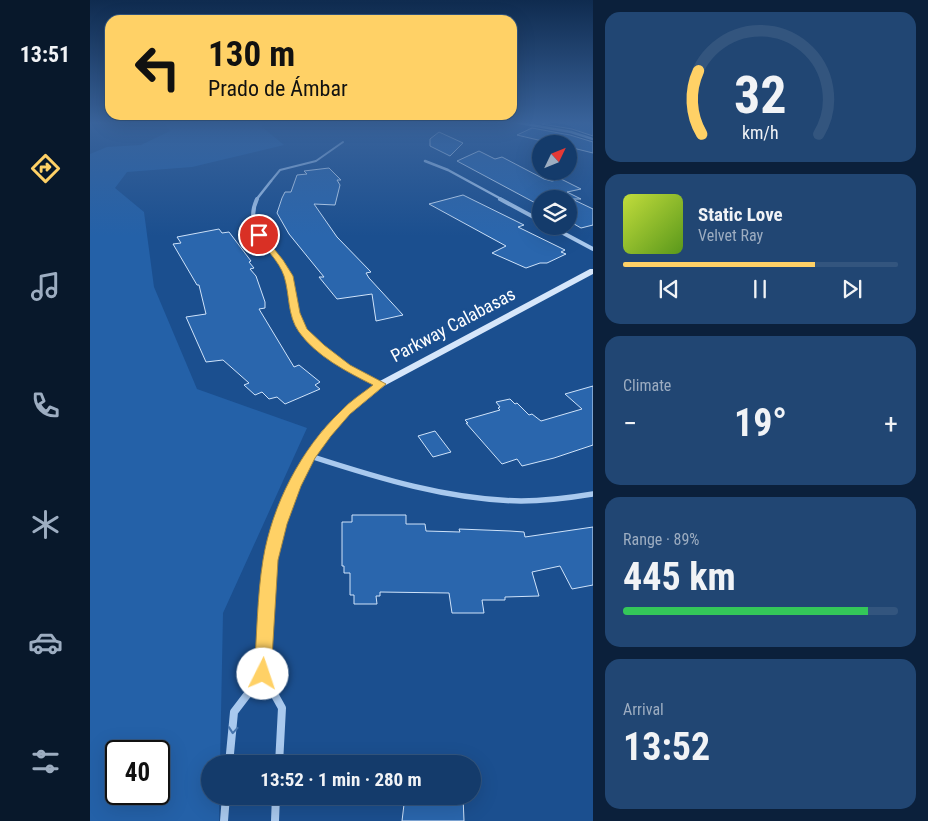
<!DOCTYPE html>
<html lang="en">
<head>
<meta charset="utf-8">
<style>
  :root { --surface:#143b6b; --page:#214673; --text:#f1f3f6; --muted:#9dadc1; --line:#33557e; --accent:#ffd166 }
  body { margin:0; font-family:"Roboto Condensed",sans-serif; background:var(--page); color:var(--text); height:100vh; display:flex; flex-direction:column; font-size:19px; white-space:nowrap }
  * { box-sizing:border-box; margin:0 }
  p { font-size:16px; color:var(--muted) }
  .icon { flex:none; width:28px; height:28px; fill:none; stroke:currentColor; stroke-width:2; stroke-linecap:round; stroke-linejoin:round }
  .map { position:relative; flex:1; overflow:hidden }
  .sheet { display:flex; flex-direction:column; gap:12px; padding:12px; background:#0b203b; width:335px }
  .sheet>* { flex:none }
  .banner { position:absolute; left:15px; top:15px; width:412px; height:105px; border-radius:15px; box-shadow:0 5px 20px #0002,0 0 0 1px var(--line); background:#ffd166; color:#111; overflow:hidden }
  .needle { width:32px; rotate:47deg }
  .buttons { position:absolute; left:442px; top:135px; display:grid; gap:10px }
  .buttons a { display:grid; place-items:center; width:45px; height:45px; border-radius:50%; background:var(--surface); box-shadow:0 5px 20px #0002,0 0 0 1px var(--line); font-size:25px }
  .speed { position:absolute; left:15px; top:740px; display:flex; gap:10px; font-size:25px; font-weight:700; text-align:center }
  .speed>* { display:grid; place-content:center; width:65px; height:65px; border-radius:50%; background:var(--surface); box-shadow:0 5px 20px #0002,0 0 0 1px var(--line); line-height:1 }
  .speed .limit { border:2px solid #111; border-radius:8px; background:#fff; color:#111 }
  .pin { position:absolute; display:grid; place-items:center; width:42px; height:42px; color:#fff; margin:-21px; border:2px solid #fff; border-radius:50%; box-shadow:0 1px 5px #0007 }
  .me { position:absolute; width:55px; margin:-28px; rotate:4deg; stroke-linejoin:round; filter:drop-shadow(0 0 4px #0008) }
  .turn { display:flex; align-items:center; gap:18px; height:105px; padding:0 20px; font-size:22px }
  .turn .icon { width:65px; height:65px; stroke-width:2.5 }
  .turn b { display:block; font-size:35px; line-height:42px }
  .big { font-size:38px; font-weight:700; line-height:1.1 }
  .sheet .card { flex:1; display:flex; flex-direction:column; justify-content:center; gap:8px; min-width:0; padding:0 18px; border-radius:15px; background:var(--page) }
  .sheet .dial { align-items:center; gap:0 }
  .dial svg { height:130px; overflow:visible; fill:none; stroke:var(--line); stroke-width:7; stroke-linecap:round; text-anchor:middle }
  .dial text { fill:var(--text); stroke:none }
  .song { display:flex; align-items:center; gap:15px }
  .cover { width:60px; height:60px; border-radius:8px; background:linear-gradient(135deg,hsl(70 70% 55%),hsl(90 70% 35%)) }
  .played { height:5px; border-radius:2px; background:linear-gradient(90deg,var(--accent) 70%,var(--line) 70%) }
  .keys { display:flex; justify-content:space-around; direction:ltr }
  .heat { display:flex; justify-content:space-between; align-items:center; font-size:28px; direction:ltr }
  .charge { height:8px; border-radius:4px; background:linear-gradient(90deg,#34c759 89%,var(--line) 0) }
  .trip { position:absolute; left:111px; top:755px; width:280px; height:50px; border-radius:25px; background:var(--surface); box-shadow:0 5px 20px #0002,0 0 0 1px var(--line); font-weight:700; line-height:50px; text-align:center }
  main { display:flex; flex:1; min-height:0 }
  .menu { display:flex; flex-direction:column; width:90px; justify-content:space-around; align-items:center; background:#08182b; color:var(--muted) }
  .menu .icon { width:35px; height:35px }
  .menu .selected { color:var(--accent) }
  .menu b { font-size:22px; color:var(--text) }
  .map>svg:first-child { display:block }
  .green { fill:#2461a8; fill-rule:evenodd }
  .building { fill:#2a66ad; stroke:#cfe3fa }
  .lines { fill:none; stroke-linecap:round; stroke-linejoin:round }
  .lane { stroke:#a9c9ee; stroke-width:2 }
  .street-far4 { stroke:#a9c9ee; stroke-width:2.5 }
  .street-far3 { stroke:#a9c9ee; stroke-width:4 }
  .street-far2 { stroke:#a9c9ee; stroke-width:4.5 }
  .street-far1 { stroke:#a9c9ee; stroke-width:5.5 }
  .street { stroke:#a9c9ee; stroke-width:8 }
  .secondary { fill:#d6e6fa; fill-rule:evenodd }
  .oneway { stroke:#4674ac }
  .route { fill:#ffd166; stroke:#a68842 }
  .labels { text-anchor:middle; stroke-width:5; stroke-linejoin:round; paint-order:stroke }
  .street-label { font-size:18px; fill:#fff; stroke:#1b4f8f }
</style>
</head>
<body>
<main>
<nav class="menu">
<b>13:51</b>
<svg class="icon selected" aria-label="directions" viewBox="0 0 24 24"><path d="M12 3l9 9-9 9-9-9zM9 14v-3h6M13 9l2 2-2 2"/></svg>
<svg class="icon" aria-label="music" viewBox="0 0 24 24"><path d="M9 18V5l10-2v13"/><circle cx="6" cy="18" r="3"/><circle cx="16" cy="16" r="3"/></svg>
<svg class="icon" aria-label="phone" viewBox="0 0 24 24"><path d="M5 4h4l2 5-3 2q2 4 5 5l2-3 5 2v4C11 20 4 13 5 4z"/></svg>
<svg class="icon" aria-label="climate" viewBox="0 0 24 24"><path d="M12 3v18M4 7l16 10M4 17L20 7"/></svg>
<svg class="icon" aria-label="car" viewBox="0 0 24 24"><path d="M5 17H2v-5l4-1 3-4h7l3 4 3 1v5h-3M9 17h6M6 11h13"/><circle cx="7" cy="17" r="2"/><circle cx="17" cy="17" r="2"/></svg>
<svg class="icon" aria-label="filters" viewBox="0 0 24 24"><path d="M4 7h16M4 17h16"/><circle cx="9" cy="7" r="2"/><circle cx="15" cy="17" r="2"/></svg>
</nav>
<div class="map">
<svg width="503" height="821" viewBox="0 0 503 821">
  <rect width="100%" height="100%" fill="#1b4f8f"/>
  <!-- green -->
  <path class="green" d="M 36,122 L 174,122 L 172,127 L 194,145 L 102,167 L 37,172 L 25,188 L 54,212 L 64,287 L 107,389 L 217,428 L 133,613 L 130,764 L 120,764 L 120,796 L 129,796 L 129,821 L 0,821 L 0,154 L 17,147 L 51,145 L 80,131 L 75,124 ZM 26,751 L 69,751 L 69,794 L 26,794 Z"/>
  <!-- building -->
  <path class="building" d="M 457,122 L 503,122 L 503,136 L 482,129 L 452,124 Z
    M 442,128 L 480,135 L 503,142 L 503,153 L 479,147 L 479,144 L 465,144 L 427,135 Z
    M 349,132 L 373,143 L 360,156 L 340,146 L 340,139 Z
    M 389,151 L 405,159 L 412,157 L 454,179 L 462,181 L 471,179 L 491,189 L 477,192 L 491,199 L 482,199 L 503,209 L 503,225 L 491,228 L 479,221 L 479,199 L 451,199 L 451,206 L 367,161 Z
    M 239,168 L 251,180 L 247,180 L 250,185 L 245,205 L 224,204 L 247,237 L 281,272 L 276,273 L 279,278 L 313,315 L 286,321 L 282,294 L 247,299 L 229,277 L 234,277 L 199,234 L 187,213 L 192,198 L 195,192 L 201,192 L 207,175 L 217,174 L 214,171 Z
    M 373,195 L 434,225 L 428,227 L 475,250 L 471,252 L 476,254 L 457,263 L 450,263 L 436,268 L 402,253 L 416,246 L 339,204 Z
    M 129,229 L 132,233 L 139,232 L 161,261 L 159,262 L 164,268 L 160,269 L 166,276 L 175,302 L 175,308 L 169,309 L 204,367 L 209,365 L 230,382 L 225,385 L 230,389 L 195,404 L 187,397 L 179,399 L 172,392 L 165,395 L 154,385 L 159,383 L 133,360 L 116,362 L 96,317 L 116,314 L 109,285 L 107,285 L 83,244 L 91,243 L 87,237 Z
    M 503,386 L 503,445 L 464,458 L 432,466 L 427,459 L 412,464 L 376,423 L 378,423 L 375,420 L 410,410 L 408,408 L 410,407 L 406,402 L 420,399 L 425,404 L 427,403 L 439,415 L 442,414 L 451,421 L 492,409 L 475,394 Z
    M 345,431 L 361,452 L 343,457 L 328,436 Z
    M 262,515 L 316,515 L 316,524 L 335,524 L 336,531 L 370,532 L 369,529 L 420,531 L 434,532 L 435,537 L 503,527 L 503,585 L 482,589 L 470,566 L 442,572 L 449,596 L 415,597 L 415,600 L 392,600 L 394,613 L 362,613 L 359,593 L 290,592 L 290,596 L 286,596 L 287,604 L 264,604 L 264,595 L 260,595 L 260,573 L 254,573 L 254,566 L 252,566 L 252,522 L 262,522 Z
    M 315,796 L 373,796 L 374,821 L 312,821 Z"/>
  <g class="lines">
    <!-- lane -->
    <path class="lane" d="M 181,181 L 190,170 L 226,161 L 253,142"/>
    <!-- street-far4 -->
    <path class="street-far4" d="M 425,122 L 481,132 L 503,139
      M 335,161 L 358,170 L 413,200
      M 166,200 L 181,181"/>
    <!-- street-far3 -->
    <path class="street-far3" d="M 167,199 C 152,230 184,248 197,274 C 201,282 202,292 203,301
      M 410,199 L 451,221
      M 460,226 L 503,249"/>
    <!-- street-far2 -->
    <path class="street-far2" d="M 203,300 C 209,345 254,366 291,384"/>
    <!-- street-far1 -->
    <path class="street-far1" d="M 220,456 C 288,478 359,500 431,501 C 455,501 479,498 503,494"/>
    <!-- street -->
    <path class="street" d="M 139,764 L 144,712 L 173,674 L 192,708 L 189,764
      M 134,821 L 136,796
      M 185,821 L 186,796"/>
    <!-- secondary -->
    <path class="secondary" d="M 500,269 L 503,269 L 503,274 L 294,386 L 260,414 L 240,435 L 225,457 L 210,486 L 196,524 L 187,560 L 180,674 L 178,679 L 173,681 L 168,679 L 166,674 L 175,560 L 184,524 L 198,486 L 216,453 L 232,431 L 252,410 L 288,382 Z"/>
  </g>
  <!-- one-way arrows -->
  <defs><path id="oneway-chevron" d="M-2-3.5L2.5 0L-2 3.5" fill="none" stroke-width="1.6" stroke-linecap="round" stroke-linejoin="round" transform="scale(1.25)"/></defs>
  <use class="oneway" href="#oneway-chevron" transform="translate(143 730) rotate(95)"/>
  <!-- sky -->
  <linearGradient id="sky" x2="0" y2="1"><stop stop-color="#0f2b4f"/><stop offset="0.52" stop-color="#39639b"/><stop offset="1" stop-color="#39639b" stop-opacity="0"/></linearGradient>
  <rect width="503" height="236" fill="url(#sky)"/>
  <!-- route -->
  <path class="route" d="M 167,234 L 172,234 L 193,260 L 203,276 L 210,313 L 217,329 L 234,345 L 260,365 L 296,384 L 260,414 L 241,436 L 225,458 L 211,486 L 197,524 L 188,560 L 181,674 L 179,679 L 173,682 L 167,679 L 164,674 C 167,636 167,597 173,560 C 182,505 211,449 251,411 C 260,401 273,393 283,385 C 257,372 226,356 209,332 C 197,315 200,295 194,276 C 189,261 175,248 165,235 Z"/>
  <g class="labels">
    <!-- street labels -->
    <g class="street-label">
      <text transform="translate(363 325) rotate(-28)" y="6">Parkway Calabasas</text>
    </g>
  </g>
</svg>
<div class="buttons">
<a><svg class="needle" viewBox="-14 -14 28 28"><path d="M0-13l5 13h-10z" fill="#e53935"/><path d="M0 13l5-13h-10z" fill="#9dadc1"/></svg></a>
<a><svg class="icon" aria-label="layers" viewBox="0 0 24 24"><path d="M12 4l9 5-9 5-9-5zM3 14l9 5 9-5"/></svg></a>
</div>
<div class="speed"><div class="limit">40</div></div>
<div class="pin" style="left:169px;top:235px;background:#d93025"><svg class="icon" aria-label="arrive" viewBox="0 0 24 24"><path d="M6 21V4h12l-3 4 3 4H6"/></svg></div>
<svg class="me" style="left:173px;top:674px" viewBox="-20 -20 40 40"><circle r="19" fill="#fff"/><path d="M0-13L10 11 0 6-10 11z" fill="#ffd166"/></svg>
<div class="trip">13:52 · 1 min · 280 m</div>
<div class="banner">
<div class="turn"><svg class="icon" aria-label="left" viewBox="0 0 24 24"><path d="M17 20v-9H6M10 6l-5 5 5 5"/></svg><div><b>130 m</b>Prado de Ámbar</div></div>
</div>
</div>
<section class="sheet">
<div class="card dial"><svg viewBox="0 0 100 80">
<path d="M14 69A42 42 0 1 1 86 69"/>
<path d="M14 69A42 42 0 0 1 12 30" stroke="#ffd166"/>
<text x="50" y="56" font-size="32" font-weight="700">32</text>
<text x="50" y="72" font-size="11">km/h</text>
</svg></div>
<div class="card">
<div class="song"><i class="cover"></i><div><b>Static Love</b><p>Velvet Ray</p></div></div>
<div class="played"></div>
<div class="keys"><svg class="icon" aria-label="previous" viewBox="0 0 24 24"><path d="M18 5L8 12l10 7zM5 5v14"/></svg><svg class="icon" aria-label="pause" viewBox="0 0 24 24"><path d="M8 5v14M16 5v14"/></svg><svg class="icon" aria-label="next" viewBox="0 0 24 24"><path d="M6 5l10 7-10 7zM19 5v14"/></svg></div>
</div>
<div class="card"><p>Climate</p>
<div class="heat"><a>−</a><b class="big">19°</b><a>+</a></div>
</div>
<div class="card"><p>Range · 89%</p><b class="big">445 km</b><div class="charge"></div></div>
<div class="card"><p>Arrival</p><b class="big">13:52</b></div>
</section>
</main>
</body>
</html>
